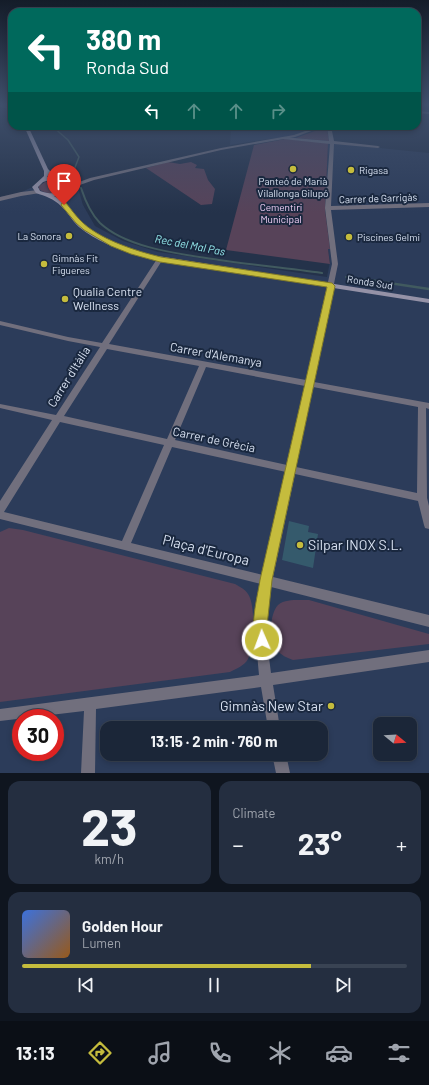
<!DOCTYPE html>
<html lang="en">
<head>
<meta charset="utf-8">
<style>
  :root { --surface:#1b2638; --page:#242e40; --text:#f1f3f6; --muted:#a0a5ae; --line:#394353; --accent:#c5bc3d }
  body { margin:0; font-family:Barlow,sans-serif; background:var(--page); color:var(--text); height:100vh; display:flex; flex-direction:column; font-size:15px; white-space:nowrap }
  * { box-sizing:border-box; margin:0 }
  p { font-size:13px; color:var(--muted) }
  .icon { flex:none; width:22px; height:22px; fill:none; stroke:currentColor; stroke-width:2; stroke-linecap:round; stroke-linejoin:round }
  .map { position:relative; height:773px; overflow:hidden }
  .drawer { display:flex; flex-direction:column; gap:8px; padding:8px; background:#0f151f; flex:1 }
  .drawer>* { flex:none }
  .guide { position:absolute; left:8px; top:8px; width:413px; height:122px; border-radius:12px; box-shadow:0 2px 6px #0003,0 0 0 1px var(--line); background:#00695c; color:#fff; overflow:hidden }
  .needle { width:26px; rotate:108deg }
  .fabs { position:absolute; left:373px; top:717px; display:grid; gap:8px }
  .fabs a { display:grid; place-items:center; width:44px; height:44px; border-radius:8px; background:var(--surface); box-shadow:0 2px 6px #0003,0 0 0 1px var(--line); font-size:20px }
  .speed { position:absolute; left:12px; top:709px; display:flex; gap:8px; font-size:20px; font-weight:700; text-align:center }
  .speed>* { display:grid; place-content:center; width:52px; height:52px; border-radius:50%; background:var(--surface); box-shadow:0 2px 6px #0003,0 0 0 1px var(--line); line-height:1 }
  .speed .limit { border:6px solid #d22; background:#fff; color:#111 }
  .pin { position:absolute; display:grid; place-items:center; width:34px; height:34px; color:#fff; margin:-41px -17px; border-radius:50% 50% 50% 0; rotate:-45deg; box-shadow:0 0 4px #0007 }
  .pin .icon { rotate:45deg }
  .me { position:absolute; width:44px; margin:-22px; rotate:358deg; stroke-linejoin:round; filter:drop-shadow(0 0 3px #0008) }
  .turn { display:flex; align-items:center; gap:14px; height:84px; padding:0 12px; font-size:18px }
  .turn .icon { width:52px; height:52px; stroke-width:2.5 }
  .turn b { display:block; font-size:28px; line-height:34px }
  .lanes { display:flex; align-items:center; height:38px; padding:0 12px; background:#0003; justify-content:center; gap:20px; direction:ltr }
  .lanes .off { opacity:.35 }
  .big { font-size:30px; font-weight:700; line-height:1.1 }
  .drawer .card { flex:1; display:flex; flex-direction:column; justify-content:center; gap:6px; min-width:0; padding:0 14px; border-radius:12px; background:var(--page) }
  .drawer .dial { align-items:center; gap:0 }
  .dial b { font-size:52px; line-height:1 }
  .song { display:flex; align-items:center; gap:12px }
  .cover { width:48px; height:48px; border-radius:6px; background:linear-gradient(135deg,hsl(220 70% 55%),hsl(30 70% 35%)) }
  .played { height:4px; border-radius:2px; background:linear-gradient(90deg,var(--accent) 75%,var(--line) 75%) }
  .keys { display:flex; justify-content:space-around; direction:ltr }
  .heat { display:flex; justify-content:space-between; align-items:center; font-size:22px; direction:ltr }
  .drawer .tiles { flex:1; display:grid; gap:8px; grid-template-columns:1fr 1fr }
  .card:last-child { grid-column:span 2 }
  .trip { position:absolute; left:100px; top:721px; width:228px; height:40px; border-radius:12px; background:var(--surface); box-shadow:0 2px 6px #0003,0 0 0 1px var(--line); font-weight:700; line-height:40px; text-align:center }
  .menu { display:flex; height:64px; justify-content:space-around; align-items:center; background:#0b0f16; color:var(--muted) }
  .menu .icon { width:28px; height:28px }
  .menu .on { color:var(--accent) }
  .menu b { font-size:18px; color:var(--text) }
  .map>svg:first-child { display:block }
  .built { fill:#2c3c5a; fill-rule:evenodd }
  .green { fill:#574359 }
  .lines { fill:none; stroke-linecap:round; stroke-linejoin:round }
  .stream-far2 { stroke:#415a5f; stroke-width:1.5 }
  .stream-far1 { stroke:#415a5f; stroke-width:2 }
  .stream { stroke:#415a5f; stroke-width:2.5 }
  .building { fill:#355a6c }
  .minor { fill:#716f7d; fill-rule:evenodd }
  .tertiary { fill:#716f7d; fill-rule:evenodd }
  .secondary { fill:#9592a7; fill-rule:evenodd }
  .route { fill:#c5bc3d; stroke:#807a28 }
  .poi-dot { fill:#c5bc3d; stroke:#1a283f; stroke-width:1.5 }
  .labels { text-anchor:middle; stroke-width:4; stroke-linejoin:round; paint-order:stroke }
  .far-poi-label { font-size:10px; fill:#d8e1f1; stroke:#1a283f; text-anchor:start }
  .far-street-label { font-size:10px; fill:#d8e1f1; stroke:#1a283f }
  .far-park-label { font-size:10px; fill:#f5d2f9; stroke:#1a283f }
  .far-water-label { font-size:11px; font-style:italic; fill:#95e9ec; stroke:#1a283f }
  .poi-label { font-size:12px; fill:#d8e1f1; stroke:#1a283f; text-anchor:start }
  .street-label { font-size:12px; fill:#d8e1f1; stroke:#1a283f }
  .near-poi-label { font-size:14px; fill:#d8e1f1; stroke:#1a283f; text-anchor:start }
  .near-street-label { font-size:14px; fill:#d8e1f1; stroke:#1a283f }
</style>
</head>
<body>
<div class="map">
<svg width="429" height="773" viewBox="0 0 429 773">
  <rect width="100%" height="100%" fill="#24324a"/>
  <!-- built -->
  <path class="built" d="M 231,126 L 327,126 L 330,143 L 429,153 L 429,773 L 0,773 L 0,197 L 20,193 L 30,188 L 78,188 L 83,205 L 95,226 L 123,241 L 158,252 L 327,277 L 330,262 L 328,249 L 330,248 L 325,210 L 328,143 L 276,138 L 230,145 ZM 21,718 L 55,718 L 55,752 L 21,752 ZM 380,724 L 410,724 L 410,754 L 380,754 ZM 107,728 L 321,728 L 321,754 L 107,754 Z"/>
  <!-- green -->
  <path class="green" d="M 323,128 L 327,129 L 329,141 L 296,138 Z
    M 285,139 L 328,143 L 325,210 L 330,249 L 328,249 L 330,264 L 226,250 L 254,145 Z
    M 168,162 L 180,164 L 191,162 L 197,165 L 195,168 L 204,169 L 208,180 L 215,189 L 212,204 L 201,205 L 146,168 Z
    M 54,180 L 63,180 L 69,183 L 69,186 C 62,194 47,196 39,189 L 39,186 L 45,182 Z
    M 9,528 L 23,530 L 235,584 C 240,587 245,589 248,594 C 256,605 254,647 248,659 C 245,665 236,669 230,672 L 0,702 L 0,532 Z
    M 299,600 L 309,600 L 429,634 L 429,644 L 293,660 C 287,658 281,655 277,650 C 269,640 269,615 278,605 C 284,600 292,600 299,600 Z"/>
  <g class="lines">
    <!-- stream-far2 -->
    <path class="stream-far2" d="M 0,106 L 12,109
      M 52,126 L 68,140 L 79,157 L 74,170 L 78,177"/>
    <!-- stream-far1 -->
    <path class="stream-far1" d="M 81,188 C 85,200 90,213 100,223 C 128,249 182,254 219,260 C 253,265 288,268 322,273
      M 346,277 L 376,281"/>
    <!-- stream -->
    <path class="stream" d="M 369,280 L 429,289"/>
  </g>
  <!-- building -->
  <path class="building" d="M 289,521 L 309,526 L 308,532 L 318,534 L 313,568 L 282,560 Z"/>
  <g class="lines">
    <!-- minor -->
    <path class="minor" d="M 417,111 L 429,112 L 429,114 L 417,113 Z
      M 327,126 L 331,126 L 334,141 L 378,146 L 380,147 L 378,148 L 334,144 L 331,206 L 429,203 L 429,207 L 331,210 L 338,264 L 314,382 L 429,403 L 429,409 L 426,408 L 427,498 L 429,506 L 429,529 L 425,528 L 424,525 L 418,501 L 295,474 L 273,577 L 429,615 L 429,627 L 271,587 C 265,615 267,645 271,673 L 429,650 L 429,662 L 273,685 L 280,728 L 268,728 L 261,687 L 96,709 L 95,773 L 81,773 L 84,711 L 0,721 L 0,709 L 259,675 C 256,645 254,614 261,584 L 0,519 L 0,501 L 52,420 L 0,408 L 0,404 L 56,415 L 100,347 L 68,341 L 0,325 L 0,321 L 68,337 L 102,343 L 157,259 L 160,257 L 163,259 L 109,344 L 306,380 L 332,264 L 325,208 L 330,144 L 283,139 L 281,138 L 283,137 L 329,141 ZM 107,349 L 199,366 L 167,439 L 64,416 ZM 206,367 L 305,386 L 287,465 L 175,440 ZM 313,387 L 418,407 L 417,493 L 296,467 ZM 60,422 L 164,445 L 122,541 L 4,512 ZM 172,447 L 286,472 L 263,575 L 131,543 Z
      M 272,754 L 286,754 L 290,773 L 276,773 Z"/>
    <!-- tertiary -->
    <path class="tertiary" d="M 319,126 L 325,126 L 295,137 L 221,150 L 94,180 L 74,187 L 71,185 L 90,178 L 221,148 L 294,135 Z
      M 38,190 L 41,192 L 40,193 L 21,196 L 0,201 L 0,197 L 21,192 Z"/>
    <!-- secondary -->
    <path class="secondary" d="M 24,126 L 28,126 L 48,169 L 52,173 L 49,174 L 47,177 C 54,176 69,174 74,180 C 75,181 76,186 77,187 C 70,193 63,196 54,196 C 67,203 73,215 83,224 C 102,240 127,249 151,255 L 429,299 L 429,303 L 150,259 C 126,253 99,243 79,227 C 72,221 68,212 61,206 C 54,199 45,196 36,193 L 32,187 L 44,176 L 44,171 ZM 53,179 L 61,179 L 70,182 L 71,187 C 62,194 51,195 40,191 L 38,187 L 43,182 Z"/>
  </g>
  <!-- sky -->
  <linearGradient id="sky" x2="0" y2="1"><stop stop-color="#141c29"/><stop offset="0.49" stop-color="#3f4f6b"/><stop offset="1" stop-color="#3f4f6b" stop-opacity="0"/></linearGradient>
  <rect width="429" height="213" fill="url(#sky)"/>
  <!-- route -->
  <path class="route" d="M 62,203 L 66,203 C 71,209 75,215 80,220 C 98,239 136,251 161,257 L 332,283 L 335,286 L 272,580 L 267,626 L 268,640 L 266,645 L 262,647 L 257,645 C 249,626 257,600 260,580 L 327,287 L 160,262 L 131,254 L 111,246 L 84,230 L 76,223 L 61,205 Z"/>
  <!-- markers -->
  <g class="poi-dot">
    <circle cx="293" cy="169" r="4"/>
    <circle cx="351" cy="170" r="4"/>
    <circle cx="69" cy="236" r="4"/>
    <circle cx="349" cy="237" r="4"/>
    <circle cx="44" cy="264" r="4"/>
    <circle cx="65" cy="299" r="4"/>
    <circle cx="300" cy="545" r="4"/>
    <circle cx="331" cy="706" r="4"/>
  </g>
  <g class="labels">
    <!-- far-poi labels -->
    <g class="far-poi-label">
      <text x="359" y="174">Rigasa</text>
      <text x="293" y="185" text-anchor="middle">Panteó de Marià<tspan x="293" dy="12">Vilallonga Gilupó</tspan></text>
      <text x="61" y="240" text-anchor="end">La Sonora</text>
      <text x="357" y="241">Piscines Gelmi</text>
      <text x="52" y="262">Gimnàs Fit<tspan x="52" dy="12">Figueres</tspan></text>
    </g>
    <!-- far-street labels -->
    <g class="far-street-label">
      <text transform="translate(378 198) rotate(-2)" y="4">Carrer de Garrigàs</text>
      <text transform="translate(370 282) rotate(9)" y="4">Ronda Sud</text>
    </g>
    <!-- far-park labels -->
    <g class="far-park-label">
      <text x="281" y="211">Cementiri<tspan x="281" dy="12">Municipal</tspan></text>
    </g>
    <!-- far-water labels -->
    <g class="far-water-label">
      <text transform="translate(190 245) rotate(11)" y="4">Rec del Mal Pas</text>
    </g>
    <!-- poi labels -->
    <g class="poi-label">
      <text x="73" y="296">Qualia Centre<tspan x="73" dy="14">Wellness</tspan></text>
    </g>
    <!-- street labels -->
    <g class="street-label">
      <text transform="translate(216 355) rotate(10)" y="4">Carrer d'Alemanya</text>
      <text transform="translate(69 377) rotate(-58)" y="4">Carrer d'Itàlia</text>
      <text transform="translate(214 440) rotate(12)" y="4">Carrer de Grècia</text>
    </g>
    <!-- near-poi labels -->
    <g class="near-poi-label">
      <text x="308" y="550">Silpar INOX S.L.</text>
      <text x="323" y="711" text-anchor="end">Gimnàs New Star</text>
    </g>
    <!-- near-street labels -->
    <g class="near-street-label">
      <text transform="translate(206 550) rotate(14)" y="5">Plaça d'Europa</text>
    </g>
  </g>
</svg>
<div class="fabs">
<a><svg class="needle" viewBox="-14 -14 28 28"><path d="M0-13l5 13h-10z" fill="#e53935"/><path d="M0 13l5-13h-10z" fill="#a0a5ae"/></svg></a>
</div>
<div class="speed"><div class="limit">30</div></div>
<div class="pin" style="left:64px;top:205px;background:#d93025"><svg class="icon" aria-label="arrive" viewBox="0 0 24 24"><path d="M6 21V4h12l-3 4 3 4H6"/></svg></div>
<svg class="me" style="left:262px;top:640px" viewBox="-20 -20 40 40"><circle r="17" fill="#c5bc3d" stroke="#fff" stroke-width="3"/><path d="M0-11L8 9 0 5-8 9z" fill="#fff"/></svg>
<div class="trip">13:15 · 2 min · 760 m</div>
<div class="guide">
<div class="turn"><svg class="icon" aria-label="left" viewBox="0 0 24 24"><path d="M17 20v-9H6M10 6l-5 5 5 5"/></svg><div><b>380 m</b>Ronda Sud</div></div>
<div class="lanes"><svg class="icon" aria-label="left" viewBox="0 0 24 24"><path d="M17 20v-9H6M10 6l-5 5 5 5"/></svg><svg class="icon off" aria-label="ahead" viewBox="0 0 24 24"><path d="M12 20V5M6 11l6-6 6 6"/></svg><svg class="icon off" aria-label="ahead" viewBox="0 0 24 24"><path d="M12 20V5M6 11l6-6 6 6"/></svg><svg class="icon off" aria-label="right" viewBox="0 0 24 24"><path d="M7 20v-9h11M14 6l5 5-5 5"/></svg></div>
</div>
</div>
<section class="drawer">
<div class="tiles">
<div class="card dial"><b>23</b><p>km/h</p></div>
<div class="card"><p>Climate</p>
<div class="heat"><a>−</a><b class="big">23°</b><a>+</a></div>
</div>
<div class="card">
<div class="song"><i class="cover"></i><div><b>Golden Hour</b><p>Lumen</p></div></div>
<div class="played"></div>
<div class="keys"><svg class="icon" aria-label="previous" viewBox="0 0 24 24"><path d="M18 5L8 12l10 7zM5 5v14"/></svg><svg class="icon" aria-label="pause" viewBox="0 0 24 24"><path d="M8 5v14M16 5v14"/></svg><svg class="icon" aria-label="next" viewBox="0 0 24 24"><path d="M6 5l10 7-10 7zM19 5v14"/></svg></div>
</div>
</div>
</section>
<nav class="menu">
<b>13:13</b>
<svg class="icon on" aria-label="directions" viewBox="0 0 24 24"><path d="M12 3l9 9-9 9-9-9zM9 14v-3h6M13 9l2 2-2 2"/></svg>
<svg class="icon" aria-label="music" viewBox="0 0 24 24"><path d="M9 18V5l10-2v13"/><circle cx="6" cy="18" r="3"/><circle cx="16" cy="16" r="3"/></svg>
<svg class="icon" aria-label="phone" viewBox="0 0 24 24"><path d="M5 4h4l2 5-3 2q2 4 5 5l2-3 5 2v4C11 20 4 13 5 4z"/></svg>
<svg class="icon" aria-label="climate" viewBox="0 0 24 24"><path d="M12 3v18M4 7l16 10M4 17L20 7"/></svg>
<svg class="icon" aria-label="car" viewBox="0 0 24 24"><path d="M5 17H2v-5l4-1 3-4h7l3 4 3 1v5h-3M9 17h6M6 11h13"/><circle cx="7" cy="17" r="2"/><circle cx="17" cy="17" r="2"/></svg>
<svg class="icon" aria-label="filters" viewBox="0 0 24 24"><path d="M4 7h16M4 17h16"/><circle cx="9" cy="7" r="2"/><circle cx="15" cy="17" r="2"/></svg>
</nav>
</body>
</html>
